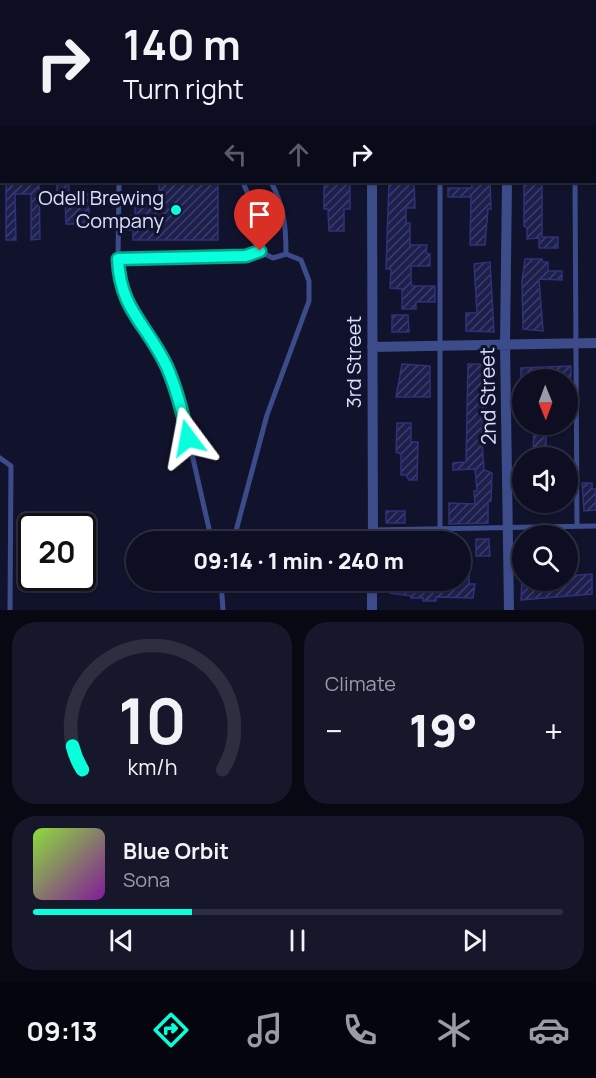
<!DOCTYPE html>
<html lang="en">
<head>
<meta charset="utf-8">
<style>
  :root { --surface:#0d0e21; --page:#16172a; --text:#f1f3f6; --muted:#9a9ca5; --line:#2d2e3f; --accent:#08ffdb }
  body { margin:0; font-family:Manrope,sans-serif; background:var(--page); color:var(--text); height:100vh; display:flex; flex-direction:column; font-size:22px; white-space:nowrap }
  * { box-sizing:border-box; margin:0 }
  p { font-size:20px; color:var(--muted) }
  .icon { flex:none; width:33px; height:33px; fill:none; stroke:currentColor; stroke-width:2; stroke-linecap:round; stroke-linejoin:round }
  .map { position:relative; height:610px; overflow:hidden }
  .drawer { display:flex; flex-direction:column; gap:12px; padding:12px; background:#070812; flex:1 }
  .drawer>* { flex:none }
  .top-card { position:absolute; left:0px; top:0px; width:597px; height:183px; box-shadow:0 2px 4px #0004,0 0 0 2px var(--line); background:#0d0e21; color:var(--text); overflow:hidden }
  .needle { width:39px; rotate:179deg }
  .buttons { position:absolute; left:512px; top:369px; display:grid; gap:12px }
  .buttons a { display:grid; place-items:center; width:66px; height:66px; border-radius:50%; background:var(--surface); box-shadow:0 2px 4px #0004,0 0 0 2px var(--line); font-size:30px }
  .speed { position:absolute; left:18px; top:513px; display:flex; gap:12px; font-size:30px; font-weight:700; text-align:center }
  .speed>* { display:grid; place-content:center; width:78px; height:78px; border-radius:50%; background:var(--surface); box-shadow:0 2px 4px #0004,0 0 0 2px var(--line); line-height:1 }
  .speed .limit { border:3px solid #111; border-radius:9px; background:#fff; color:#111 }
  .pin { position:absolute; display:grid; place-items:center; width:51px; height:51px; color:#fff; margin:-62px -26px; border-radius:50% 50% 50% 0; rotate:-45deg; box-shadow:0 0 6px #0007 }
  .pin .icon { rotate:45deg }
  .me { position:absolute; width:66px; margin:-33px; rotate:347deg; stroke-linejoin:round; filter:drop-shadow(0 0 4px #0008) }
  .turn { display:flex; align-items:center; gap:21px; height:126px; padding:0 24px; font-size:27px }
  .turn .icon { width:78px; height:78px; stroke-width:2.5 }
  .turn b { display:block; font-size:42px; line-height:51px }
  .lanes { display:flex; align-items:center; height:57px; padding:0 24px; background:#0003; justify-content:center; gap:30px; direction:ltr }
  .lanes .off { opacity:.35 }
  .big { font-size:45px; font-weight:800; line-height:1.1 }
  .drawer .widget { flex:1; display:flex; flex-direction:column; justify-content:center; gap:9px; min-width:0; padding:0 21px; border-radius:24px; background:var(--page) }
  .drawer .dial { align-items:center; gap:0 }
  .dial svg { height:156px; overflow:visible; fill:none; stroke:var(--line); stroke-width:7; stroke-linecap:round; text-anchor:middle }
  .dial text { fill:var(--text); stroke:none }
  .song { display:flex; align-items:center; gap:18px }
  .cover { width:72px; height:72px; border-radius:9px; background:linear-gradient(135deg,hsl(90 70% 55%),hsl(290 70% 35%)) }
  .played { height:6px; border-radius:3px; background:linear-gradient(90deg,var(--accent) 30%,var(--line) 30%) }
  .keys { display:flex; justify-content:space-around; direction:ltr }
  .heat { display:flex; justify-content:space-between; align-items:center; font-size:33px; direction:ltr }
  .drawer .tiles { flex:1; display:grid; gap:12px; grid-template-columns:1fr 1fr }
  .widget:last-child { grid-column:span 2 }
  .trip { position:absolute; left:126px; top:531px; width:345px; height:60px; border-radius:30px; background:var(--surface); box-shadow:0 2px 4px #0004,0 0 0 2px var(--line); font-weight:800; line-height:60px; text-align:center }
  .tabs { display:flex; height:96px; justify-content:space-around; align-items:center; background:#05060d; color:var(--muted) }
  .tabs .icon { width:42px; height:42px }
  .tabs .active { color:var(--accent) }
  .tabs b { font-size:27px; color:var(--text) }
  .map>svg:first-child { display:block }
  .building { fill:url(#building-hatch); stroke:#2e3279; stroke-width:1.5 }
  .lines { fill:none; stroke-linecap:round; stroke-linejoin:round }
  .lane { stroke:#3c4c8b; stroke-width:5 }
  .street { stroke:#3c4c8b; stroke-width:10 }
  .secondary { stroke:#7392ff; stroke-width:12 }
  .route-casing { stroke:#05a68e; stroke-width:15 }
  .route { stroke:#08ffdb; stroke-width:10 }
  .poi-dot { fill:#08ffdb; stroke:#11132c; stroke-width:2 }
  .labels { text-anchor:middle; stroke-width:6; stroke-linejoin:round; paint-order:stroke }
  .poi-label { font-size:20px; fill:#dce0ff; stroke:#11132c; text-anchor:end }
  .street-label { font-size:20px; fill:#dce0ff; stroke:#11132c }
</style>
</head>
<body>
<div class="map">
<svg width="596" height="610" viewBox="0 0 596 610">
  <defs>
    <pattern id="building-hatch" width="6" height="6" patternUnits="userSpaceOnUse" patternTransform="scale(1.5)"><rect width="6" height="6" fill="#1d1f4d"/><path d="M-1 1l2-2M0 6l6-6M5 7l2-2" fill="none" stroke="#3d3f68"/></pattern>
  </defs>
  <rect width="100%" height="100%" fill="#11132c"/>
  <!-- building -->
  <path class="building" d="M 6,182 L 39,182 L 40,239 L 31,240 L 31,194 L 15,194 L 16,240 L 6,240 Z
    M 57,182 L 69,182 L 69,195 L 89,194 L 89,224 L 66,224 L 65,196 L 57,196 Z
    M 159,182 L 218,182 L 218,240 L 133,240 L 133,230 L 123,230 L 123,216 L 135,216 L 135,204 L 159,204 Z
    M 324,182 L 350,182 L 350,209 L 344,209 L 344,231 L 329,231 L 328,209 L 324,209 Z
    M 389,182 L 414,182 L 415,208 L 406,208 L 406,223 L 410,223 L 410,245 L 427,245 L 426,253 L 430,254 L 430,266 L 411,266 L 411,281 L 412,286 L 435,286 L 435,302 L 416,302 L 416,309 L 402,309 L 402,289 L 390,288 L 391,269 L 386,269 Z
    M 471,182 L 490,182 L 491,209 L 488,209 L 485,245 L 470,245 L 471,197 L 448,197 L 448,188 L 472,188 Z
    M 524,182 L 542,182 L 542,237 L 558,237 L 558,248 L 539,248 L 539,238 L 527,239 L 527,228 L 524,226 Z
    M 525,259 L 542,259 L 543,262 L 548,262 L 548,271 L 562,271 L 562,280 L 539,279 L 543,331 L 523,329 L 522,281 Z
    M 490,262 L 494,332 L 466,331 L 466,313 L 477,313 L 474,264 Z
    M 392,315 L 408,315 L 409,332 L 392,332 Z
    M 402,364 L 430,366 L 430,397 L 396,397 Z
    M 468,364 L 484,364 L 487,418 L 482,418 L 482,442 L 484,470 L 492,473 L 491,501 L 488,502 L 488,523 L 449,524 L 449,503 L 475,504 L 474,491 L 477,491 L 475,469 L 453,470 L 453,463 L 466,462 Z
    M 571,366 L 571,377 L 567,380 L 521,377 L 521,368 Z
    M 397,423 L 411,423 L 411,442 L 418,442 L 417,480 L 409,480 L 406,475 L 401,475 L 401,454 L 396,452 Z
    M 534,431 L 546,431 L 546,450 L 533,450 Z
    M 582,483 L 592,483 L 592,489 L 596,489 L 596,510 L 584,511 Z
    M 386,511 L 405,511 L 405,523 L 386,523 Z
    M 476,539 L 489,539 L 490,556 L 476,556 Z
    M 460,572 L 469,572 L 469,584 L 475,584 L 473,598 L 436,597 L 436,601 L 423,601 L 423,598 L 411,598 L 411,596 L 390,593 L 390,580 L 460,580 Z
    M 592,574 L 592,594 L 521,600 L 522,580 L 567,580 L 567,576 Z"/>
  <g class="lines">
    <!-- lane -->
    <path class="lane" d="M 399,0 L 399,2
      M 430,0 L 430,2
      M 119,182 L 118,259 L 121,288 L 128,305 L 167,366 L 179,397 L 212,542
      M 243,182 L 258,219 L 259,251 L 273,258 L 286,254 C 286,226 284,206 271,182
      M 575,182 L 577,526
      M 118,259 L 246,256 L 259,251
      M 0,458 L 11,466 L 10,610
      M 373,530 L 596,526
      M 440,530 L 440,182
      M 233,542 L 267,415 L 309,301 L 309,281 L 301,260 L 286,254
      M 221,580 L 223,610"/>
    <!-- street -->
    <path class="street" d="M 87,0 L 88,2
      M 372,182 L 373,542
      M 507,182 L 505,344 L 509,610
      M 372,347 L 596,343
      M 372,610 L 372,580"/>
    <!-- secondary -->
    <path class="secondary" d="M 0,69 L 2,69
      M 0,81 L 2,81"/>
  </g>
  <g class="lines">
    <defs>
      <path id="route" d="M 188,438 C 183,414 177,390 167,367 C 147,324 120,310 118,259 L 246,256 L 260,251"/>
    </defs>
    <!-- route casing -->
    <use href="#route" class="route-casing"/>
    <!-- route -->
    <use href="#route" class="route"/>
  </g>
  <!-- markers -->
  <circle class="poi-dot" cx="176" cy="210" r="6"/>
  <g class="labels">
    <!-- poi labels -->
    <g class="poi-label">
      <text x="164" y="205">Odell Brewing<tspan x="164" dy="23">Company</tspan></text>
    </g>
    <!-- street labels -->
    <g class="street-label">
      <text transform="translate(354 362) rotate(-90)" y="7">3rd Street</text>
      <text transform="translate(488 396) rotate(-91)" y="7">2nd Street</text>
    </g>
  </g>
</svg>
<div class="buttons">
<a><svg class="needle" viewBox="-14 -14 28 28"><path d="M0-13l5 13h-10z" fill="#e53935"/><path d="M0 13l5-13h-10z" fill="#9a9ca5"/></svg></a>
<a><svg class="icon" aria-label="sound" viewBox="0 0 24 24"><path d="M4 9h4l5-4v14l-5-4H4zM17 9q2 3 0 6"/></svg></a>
<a><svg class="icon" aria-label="search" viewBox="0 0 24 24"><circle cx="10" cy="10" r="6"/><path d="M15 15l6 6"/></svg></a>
</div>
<div class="speed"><div class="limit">20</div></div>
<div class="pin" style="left:260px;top:251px;background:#d93025"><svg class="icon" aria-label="arrive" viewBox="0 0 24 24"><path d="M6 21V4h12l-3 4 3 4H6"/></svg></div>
<svg class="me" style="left:188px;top:438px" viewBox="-20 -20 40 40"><path d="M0-17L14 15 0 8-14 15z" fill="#08ffdb" stroke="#fff" stroke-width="4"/></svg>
<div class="trip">09:14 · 1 min · 240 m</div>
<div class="top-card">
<div class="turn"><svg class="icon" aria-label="right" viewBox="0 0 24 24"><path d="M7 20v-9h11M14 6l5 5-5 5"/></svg><div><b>140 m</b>Turn right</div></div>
<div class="lanes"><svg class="icon off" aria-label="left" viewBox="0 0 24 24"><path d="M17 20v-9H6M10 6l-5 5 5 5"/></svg><svg class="icon off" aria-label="ahead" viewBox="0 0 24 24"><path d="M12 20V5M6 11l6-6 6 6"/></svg><svg class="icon" aria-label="right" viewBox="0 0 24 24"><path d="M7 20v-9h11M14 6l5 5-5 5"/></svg></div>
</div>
</div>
<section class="drawer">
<div class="tiles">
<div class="widget dial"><svg viewBox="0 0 100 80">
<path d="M14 69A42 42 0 1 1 86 69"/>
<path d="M14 69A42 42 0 0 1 9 57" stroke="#08ffdb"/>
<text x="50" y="56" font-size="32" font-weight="700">10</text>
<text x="50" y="72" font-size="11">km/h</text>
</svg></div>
<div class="widget"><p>Climate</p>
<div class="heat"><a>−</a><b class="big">19°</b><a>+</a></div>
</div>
<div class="widget">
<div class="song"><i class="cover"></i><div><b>Blue Orbit</b><p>Sona</p></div></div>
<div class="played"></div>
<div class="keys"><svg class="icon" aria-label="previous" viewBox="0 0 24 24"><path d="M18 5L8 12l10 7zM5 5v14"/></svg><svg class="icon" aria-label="pause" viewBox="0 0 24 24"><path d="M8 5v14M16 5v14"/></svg><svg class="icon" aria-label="next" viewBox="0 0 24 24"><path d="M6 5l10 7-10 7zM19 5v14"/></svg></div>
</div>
</div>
</section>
<nav class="tabs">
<b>09:13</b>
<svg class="icon active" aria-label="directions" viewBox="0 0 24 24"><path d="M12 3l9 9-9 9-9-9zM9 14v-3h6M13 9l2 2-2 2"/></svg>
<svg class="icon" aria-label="music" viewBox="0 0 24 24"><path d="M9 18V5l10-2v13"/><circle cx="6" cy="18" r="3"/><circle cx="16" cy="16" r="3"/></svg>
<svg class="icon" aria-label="phone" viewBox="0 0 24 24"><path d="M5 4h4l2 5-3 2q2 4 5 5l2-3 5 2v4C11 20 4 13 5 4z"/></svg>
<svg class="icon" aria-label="climate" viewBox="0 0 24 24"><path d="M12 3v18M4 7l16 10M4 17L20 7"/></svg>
<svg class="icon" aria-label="car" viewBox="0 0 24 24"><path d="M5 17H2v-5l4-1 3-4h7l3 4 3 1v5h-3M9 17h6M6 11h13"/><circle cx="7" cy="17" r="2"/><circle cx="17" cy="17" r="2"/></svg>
</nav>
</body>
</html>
